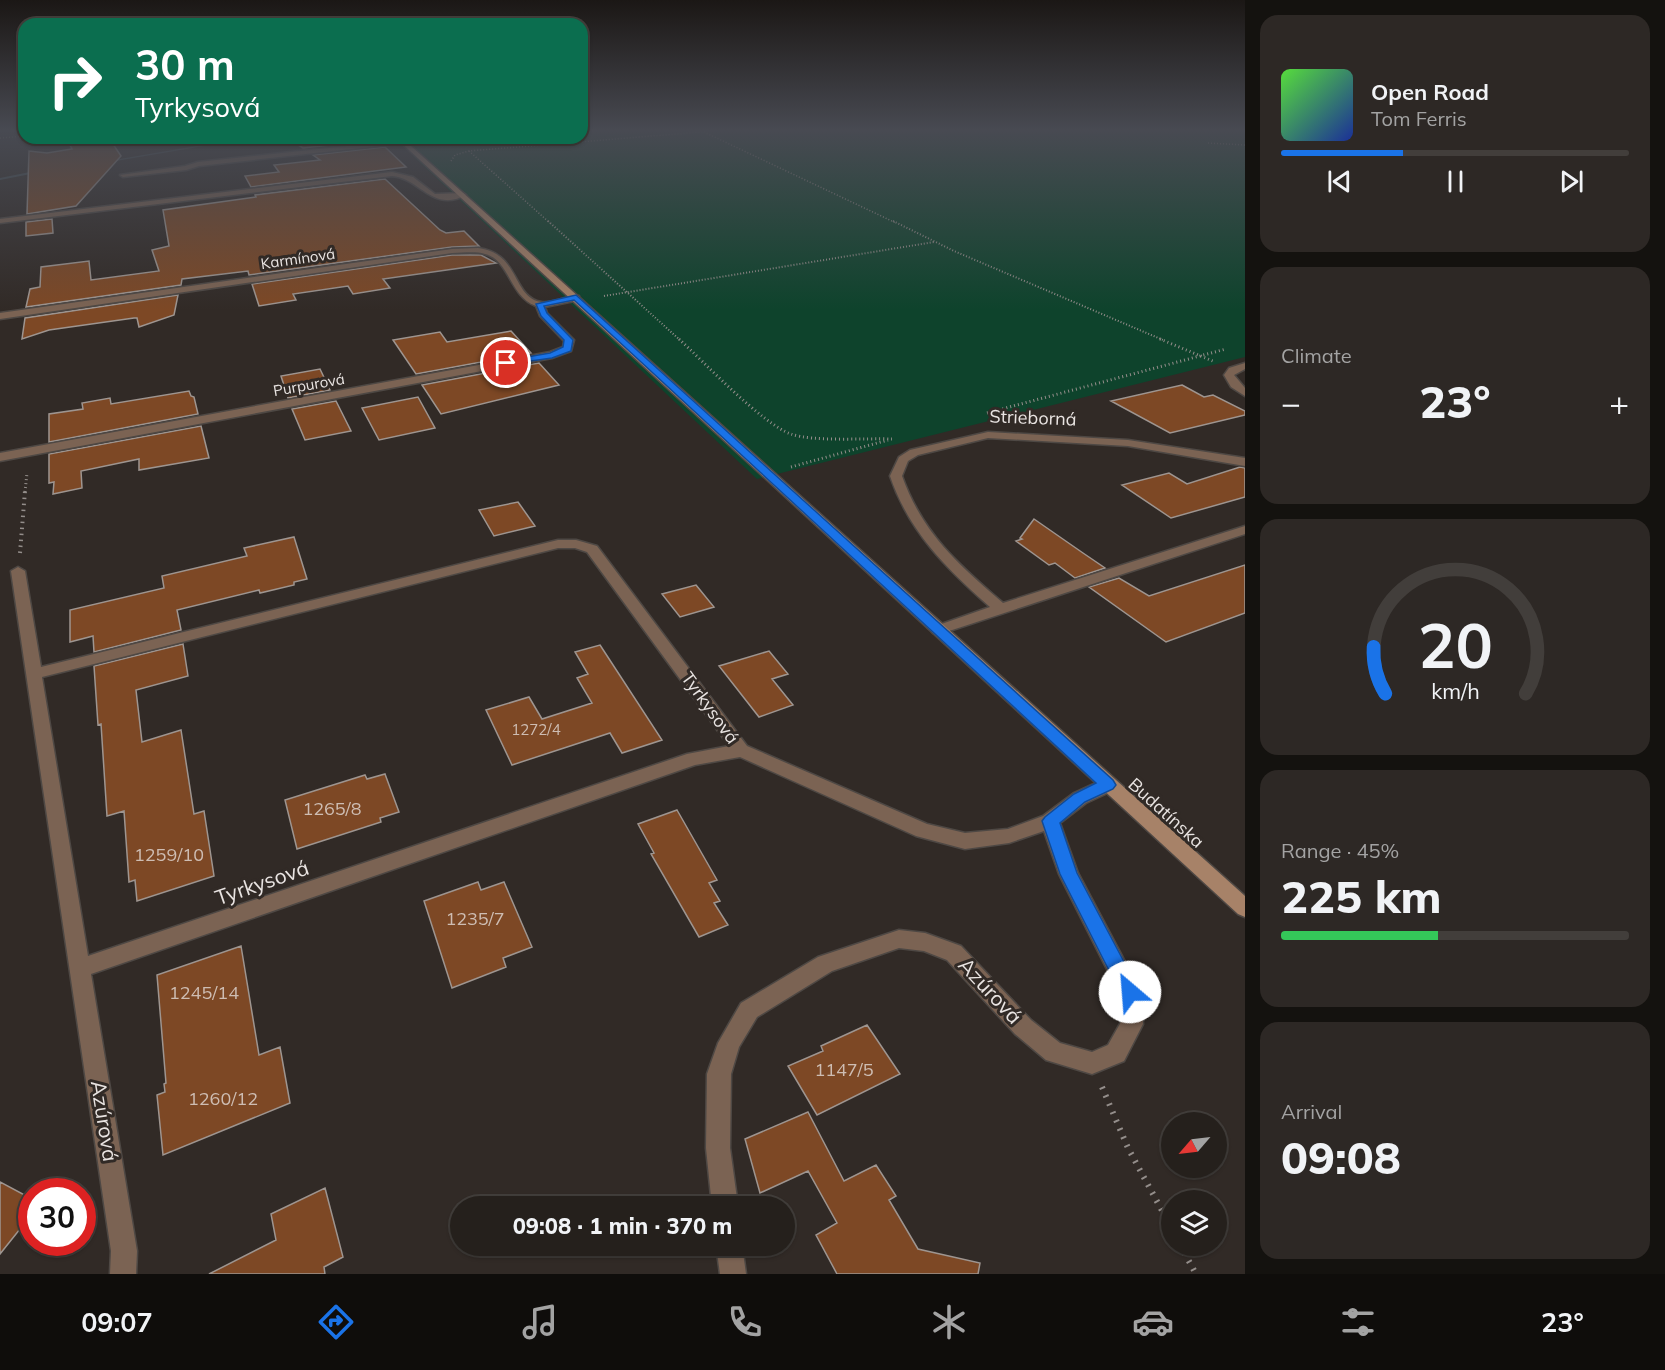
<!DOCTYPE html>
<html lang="en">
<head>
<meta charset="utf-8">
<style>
  :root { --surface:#25201c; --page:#2d2825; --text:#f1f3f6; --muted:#a3a3a3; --line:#423e3b; --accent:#1a73e8 }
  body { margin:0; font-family:Mulish,sans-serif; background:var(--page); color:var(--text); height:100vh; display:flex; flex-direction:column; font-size:22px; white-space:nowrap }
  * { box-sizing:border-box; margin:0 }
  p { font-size:20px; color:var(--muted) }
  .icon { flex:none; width:33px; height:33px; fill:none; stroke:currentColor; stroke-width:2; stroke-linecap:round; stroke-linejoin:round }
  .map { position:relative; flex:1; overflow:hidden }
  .sheet { display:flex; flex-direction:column; gap:15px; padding:15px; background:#14120f; width:420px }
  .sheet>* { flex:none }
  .hud { position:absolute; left:18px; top:18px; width:570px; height:126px; border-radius:18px; box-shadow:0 2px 4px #0004,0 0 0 2px var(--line); background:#0b6e4f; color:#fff; overflow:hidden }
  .needle { width:39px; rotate:242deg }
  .tools { position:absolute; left:1161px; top:1112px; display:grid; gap:12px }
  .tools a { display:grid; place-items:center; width:66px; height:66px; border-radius:50%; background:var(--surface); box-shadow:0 2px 4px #0004,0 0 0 2px var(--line); font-size:30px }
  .speed { position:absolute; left:18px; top:1178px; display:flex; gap:12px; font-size:30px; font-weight:700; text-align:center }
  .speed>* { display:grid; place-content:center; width:78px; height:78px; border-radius:50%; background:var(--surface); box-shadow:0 2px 4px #0004,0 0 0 2px var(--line); line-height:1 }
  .speed .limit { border:9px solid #d22; background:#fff; color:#111 }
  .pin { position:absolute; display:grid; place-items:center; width:51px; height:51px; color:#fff; margin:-26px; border:3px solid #fff; border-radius:50%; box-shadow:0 2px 6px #0007 }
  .me { position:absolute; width:66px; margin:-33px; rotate:333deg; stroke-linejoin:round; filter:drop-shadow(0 0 4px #0008) }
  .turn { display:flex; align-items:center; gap:21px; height:126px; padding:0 18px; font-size:27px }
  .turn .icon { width:78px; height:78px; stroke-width:2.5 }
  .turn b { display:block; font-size:42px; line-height:51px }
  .big { font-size:45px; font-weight:800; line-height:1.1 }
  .sheet .widget { flex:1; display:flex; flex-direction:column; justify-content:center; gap:9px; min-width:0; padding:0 21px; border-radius:18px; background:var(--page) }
  .sheet .dial { align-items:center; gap:0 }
  .dial svg { height:156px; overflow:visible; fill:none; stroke:var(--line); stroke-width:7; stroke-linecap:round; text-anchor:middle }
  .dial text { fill:var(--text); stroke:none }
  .song { display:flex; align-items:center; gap:18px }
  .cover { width:72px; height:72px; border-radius:9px; background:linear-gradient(135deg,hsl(110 70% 55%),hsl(230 70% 35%)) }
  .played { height:6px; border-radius:3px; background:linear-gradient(90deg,var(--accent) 35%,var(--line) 35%) }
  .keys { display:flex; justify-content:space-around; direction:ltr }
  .heat { display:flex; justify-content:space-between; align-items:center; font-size:33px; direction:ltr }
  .charge { height:9px; border-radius:4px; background:linear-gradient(90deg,#34c759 45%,var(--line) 0) }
  .trip { position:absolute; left:450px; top:1196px; width:345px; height:60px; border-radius:30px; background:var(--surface); box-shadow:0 2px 4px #0004,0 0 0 2px var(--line); font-weight:800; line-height:60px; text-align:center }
  .dock { display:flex; height:96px; justify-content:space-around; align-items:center; background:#0f0d0b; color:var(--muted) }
  .dock .icon { width:42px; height:42px }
  .dock .active { color:var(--accent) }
  .dock b { font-size:27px; color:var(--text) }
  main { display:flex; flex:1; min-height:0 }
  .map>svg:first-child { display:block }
  .green { fill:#0e432c }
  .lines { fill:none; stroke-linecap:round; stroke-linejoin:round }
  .stream { fill:#47545a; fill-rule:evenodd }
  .building { fill:#7d4825; stroke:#9e9590; stroke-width:1.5 }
  .street-casing { stroke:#4e4844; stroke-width:3 }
  .secondary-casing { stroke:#4e4844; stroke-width:3 }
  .path-far4 { stroke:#948e8b; stroke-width:1.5; stroke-dasharray:1 2; stroke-linecap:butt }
  .path-far3 { stroke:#948e8b; stroke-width:2; stroke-dasharray:1 2; stroke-linecap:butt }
  .path-far2 { stroke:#948e8b; stroke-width:3; stroke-dasharray:1 3; stroke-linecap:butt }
  .path-far1 { stroke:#948e8b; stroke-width:4; stroke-dasharray:1.5 4.5; stroke-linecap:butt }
  .path { stroke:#948e8b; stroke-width:6; stroke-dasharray:2 7; stroke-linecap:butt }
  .street { fill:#7b6353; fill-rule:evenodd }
  .secondary { fill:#a78268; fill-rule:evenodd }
  .route { fill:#1a73e8; stroke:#114b97; stroke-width:1.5 }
  .labels { text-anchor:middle; stroke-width:6; stroke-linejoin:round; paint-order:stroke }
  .far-street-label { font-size:15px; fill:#e9e4e2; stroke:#312a26 }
  .number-label { font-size:15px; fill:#cebdb3 }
  .street-label { font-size:18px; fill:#e9e4e2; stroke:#312a26 }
  .near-number-label { font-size:18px; fill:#cebdb3 }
  .near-street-label { font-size:21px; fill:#e9e4e2; stroke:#312a26 }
</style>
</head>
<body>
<main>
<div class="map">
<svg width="1245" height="1274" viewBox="0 0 1245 1274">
  <rect width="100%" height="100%" fill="#312a26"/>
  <!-- green -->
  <path class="green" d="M 582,131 L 1245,131 L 1245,357 L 757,479 L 413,156 L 411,138 L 582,138 Z"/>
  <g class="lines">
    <!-- stream -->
    <path class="stream" d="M 243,138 L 251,138 L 110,162 L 108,161 Z
      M 40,170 L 41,172 L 0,180 L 0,178 Z"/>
  </g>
  <!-- building -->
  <path class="building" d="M 66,138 L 109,138 L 121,156 L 76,206 L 27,214 L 29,151 L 47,153 L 72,149 Z
    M 287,138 L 375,138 L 378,140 L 303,148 Z
    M 385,147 L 406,167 L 251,187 L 245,176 L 279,172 L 274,165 L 320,160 L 313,155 Z
    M 385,179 L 440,230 L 446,233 L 464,231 L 479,246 L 452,247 L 249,275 L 248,271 L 182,279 L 181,285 L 26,307 L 30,289 L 40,287 L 41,267 L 89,261 L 91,280 L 159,271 L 152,250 L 169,246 L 163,210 L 256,197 L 255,195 Z
    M 52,219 L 53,233 L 26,236 L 26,222 Z
    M 452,255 L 481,255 L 496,263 L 383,279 L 390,288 L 353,294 L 348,286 L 293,294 L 296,300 L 259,306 L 252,284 Z
    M 178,295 L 174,315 L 139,327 L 137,318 L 134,318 L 49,330 L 22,339 L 25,318 Z
    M 511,331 L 531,353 L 416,374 L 393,340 L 440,332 L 447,342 Z
    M 539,363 L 559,385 L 441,414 L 422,385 Z
    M 320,369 L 330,390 L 288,398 L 281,376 Z
    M 1182,385 L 1204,397 L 1213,395 L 1245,411 L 1245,415 L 1170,433 L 1111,401 Z
    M 189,391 L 191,396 L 194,397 L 198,414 L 49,442 L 49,414 L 83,409 L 82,403 L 110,398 L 111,404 Z
    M 418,397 L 435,428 L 379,440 L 362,408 Z
    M 336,401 L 351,431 L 305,440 L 292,409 Z
    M 201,426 L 209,458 L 139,470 L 139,459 L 81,471 L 82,488 L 53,494 L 54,482 L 49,483 L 49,454 Z
    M 1240,467 L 1245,468 L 1245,497 L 1171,518 L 1122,485 L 1169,473 L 1187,484 Z
    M 518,502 L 535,526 L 494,536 L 479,510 Z
    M 1034,519 L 1083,553 L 1105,568 L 1075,578 L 1055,563 L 1049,565 L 1016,541 L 1022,539 L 1020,538 Z
    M 294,537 L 307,579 L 294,582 L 294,585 L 260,593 L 259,590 L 177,610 L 181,630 L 94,652 L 93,636 L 70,642 L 70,610 L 164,588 L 162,576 L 247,556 L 244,548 Z
    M 1245,565 L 1245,613 L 1166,642 L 1089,587 L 1119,578 L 1149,596 Z
    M 696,585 L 714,607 L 680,617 L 662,594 Z
    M 183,644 L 188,676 L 136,690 L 142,742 L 181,730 L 194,814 L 204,811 L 214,876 L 137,901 L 135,880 L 129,882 L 124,811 L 107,816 L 101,724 L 98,725 L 94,666 Z
    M 600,645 L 662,740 L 622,753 L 610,733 L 512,765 L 486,710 L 529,697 L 542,719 L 592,703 L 577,678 L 588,674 L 575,652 Z
    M 769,651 L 788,674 L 772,679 L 793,705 L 759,717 L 719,666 Z
    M 385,774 L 399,812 L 380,818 L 381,822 L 297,849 L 285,800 L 365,775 L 367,779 Z
    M 677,810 L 717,880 L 709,883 L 720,901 L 714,903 L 728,925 L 699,937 L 651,854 L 654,853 L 638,824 Z
    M 478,882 L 481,890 L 504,882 L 532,947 L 503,958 L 506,967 L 452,988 L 424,901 Z
    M 241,946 L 259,1055 L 280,1047 L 290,1103 L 163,1155 L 157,1095 L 165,1092 L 164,1084 L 166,1083 L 157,975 Z
    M 867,1025 L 900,1074 L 817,1115 L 788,1066 L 823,1051 L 821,1046 Z
    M 808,1112 L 844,1181 L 876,1165 L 896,1196 L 889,1200 L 918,1249 L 980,1263 L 978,1274 L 837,1274 L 816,1235 L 837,1223 L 808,1171 L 760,1193 L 745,1139 Z
    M 0,1182 L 32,1199 L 32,1214 L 0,1254 Z
    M 325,1188 L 343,1257 L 324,1267 L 325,1274 L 209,1274 L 276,1240 L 271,1214 Z"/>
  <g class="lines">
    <defs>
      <path id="street" d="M 403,140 L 405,143 L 199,166 L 186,170 L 123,177 L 120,175 L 185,166 L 198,162 Z
        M 392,172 L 413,177 L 435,194 L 463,193 L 466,195 C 432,213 420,178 392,176 L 0,223 L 0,219 Z
        M 478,248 C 520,253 512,297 541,302 C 554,304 566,295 579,296 L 579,300 L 545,307 L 547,313 L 574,340 L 571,351 L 552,358 L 0,461 L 0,453 L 550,352 L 563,347 L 564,341 L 540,316 L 536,306 C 509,296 510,260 485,254 C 475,251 463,253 452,253 L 0,319 L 0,313 L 452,249 Z
        M 1245,363 L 1245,369 L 1234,375 L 1245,388 L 1245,396 L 1231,387 L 1224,375 L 1229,368 Z
        M 988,432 L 1128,440 L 1245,458 L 1245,466 L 1128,446 L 988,438 L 918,455 L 908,461 L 902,476 C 922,533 959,565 1003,603 L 1245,526 L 1245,534 L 943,633 L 933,633 L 931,630 L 933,627 L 990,607 C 947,569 909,532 890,476 L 899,457 L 910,450 Z
        M 558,540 L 576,540 L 597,546 L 747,746 L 927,824 L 965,833 L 1008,829 L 1043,816 L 1074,793 L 1102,780 L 1108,778 L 1114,780 L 1117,785 L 1114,790 L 1086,803 L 1060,823 L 1078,873 L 1141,992 L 1143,1024 L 1124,1061 L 1092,1074 L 1046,1060 L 1015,1034 L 947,960 L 924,951 L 899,948 L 832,971 L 757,1017 L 739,1047 L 731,1074 L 730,1148 L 738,1206 L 712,1206 L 706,1148 L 707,1074 L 718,1043 L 741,1003 L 818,957 L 899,930 L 925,933 L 961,946 L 1031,1020 L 1060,1043 L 1092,1052 L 1108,1045 L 1121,1022 L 1119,993 L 1059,874 L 1044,831 L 1009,843 L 965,849 L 916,836 L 740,757 L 695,765 L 91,974 L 137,1251 L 136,1274 L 110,1274 L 111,1251 L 11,571 L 18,567 L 25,571 L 41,667 ZM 558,548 L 575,548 L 587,552 L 729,746 L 687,754 L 88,956 L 42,677 Z
        M 716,1245 L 742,1245 L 746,1274 L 720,1274 Z"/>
      <path id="secondary" d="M 396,138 L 402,138 L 1245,896 L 1245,917 L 1238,914 Z"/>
    </defs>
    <!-- street casing -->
    <use href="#street" class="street-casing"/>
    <!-- secondary casing -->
    <use href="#secondary" class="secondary-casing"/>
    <!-- path-far4 -->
    <path class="path-far4" d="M 704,132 L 896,223
      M 0,138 L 24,136
      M 1208,143 L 1245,145
      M 469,151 L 550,223
      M 451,161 L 455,155 L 469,151 L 713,131"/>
    <!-- path-far3 -->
    <path class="path-far3" d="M 548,221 L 680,340
      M 893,221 L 954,251 L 1163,340
      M 604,296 L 934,242"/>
    <!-- path-far2 -->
    <path class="path-far2" d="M 679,339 C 703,361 762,424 791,434 C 813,442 866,438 892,439
      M 1160,339 L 1215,362
      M 987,413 L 1226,349
      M 791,467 L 888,440
      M 25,492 L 27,473"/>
    <!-- path-far1 -->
    <path class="path-far1" d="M 20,553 L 25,491"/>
    <!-- path -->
    <path class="path" d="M 1102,1087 L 1128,1148 L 1172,1229
      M 1180,1245 L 1196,1274"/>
    <!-- street -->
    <use href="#street" class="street"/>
    <!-- secondary -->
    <use href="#secondary" class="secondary"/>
  </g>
  <!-- sky -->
  <linearGradient id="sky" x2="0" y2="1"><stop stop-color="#1b1715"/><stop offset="0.42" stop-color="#484a52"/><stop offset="1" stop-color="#484a52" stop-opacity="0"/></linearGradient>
  <rect width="1245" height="310" fill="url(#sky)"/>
  <!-- route -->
  <path class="route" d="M 576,295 L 1113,780 L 1116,785 L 1113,789 L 1085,802 L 1060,823 L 1077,873 L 1140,992 L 1137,998 L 1130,1001 L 1123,998 L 1060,874 L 1042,821 L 1045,817 L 1074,794 L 1096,783 L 574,300 L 544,306 L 547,313 L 573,340 L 571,351 L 552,358 L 503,365 L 503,361 L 550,353 L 563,347 L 564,340 L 541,316 L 536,304 Z"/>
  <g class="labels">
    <!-- far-street labels -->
    <g class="far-street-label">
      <text transform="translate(298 259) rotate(-8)" y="5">Karmínová</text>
      <text transform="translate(309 385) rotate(-10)" y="5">Purpurová</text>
    </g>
    <!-- number labels -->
    <g class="number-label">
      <text x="536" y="735">1272/4</text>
    </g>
    <!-- street labels -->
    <g class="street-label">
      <text transform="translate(1033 418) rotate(2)" y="6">Strieborná</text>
      <text transform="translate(710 708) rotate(54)" y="6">Tyrkysová</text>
      <text transform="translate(1166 813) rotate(42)" y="6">Budatínska</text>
    </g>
    <!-- near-number labels -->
    <g class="near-number-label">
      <text x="332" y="815">1265/8</text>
      <text x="169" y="861">1259/10</text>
      <text x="475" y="925">1235/7</text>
      <text x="204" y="999">1245/14</text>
      <text x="844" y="1076">1147/5</text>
      <text x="223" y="1105">1260/12</text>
    </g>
    <!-- near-street labels -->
    <g class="near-street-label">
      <text transform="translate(262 883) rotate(-19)" y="7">Tyrkysová</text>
      <text transform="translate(990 991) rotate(47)" y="7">Azúrová</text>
      <text transform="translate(104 1121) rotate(81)" y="7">Azúrová</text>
    </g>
  </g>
</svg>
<div class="tools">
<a><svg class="needle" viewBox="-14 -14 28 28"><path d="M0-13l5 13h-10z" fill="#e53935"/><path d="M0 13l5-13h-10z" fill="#a3a3a3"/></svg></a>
<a><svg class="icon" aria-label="layers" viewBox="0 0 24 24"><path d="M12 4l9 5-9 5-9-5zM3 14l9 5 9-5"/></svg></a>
</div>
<div class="speed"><div class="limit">30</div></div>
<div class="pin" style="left:506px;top:363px;background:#d93025"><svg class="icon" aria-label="arrive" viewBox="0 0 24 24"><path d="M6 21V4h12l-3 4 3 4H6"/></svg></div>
<svg class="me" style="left:1130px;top:992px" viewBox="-20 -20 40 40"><circle r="19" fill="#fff"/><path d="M0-13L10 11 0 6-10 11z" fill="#1a73e8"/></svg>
<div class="trip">09:08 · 1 min · 370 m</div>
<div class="hud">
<div class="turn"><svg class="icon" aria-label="right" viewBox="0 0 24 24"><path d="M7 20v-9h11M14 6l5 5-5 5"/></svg><div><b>30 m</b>Tyrkysová</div></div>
</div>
</div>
<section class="sheet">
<div class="widget">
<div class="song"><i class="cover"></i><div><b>Open Road</b><p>Tom Ferris</p></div></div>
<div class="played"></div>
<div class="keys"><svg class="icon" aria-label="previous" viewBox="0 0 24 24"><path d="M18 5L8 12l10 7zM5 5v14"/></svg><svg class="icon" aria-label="pause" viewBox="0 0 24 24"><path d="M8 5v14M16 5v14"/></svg><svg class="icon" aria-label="next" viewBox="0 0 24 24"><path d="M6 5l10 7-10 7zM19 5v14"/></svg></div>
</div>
<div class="widget"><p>Climate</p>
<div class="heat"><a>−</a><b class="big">23°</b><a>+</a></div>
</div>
<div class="widget dial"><svg viewBox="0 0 100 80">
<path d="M14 69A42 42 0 1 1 86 69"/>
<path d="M14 69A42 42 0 0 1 8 45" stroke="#1a73e8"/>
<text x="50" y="56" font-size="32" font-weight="700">20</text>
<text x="50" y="72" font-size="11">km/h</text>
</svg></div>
<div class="widget"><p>Range · 45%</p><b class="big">225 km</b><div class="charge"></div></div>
<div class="widget"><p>Arrival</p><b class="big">09:08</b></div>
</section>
</main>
<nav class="dock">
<b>09:07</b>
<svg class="icon active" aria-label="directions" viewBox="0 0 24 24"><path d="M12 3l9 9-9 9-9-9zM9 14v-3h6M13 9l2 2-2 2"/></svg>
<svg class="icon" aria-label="music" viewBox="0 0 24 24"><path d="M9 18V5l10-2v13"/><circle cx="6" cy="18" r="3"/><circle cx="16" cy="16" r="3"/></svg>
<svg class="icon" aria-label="phone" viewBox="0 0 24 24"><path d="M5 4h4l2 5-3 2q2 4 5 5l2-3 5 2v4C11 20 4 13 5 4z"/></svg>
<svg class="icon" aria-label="climate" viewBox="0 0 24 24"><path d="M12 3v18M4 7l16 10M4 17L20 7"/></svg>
<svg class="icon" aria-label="car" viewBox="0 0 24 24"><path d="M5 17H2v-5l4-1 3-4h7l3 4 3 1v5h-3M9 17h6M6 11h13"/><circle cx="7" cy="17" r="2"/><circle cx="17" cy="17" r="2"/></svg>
<svg class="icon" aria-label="filters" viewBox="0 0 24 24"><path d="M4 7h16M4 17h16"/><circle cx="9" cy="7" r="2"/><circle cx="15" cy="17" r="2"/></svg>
<b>23°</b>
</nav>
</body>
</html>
